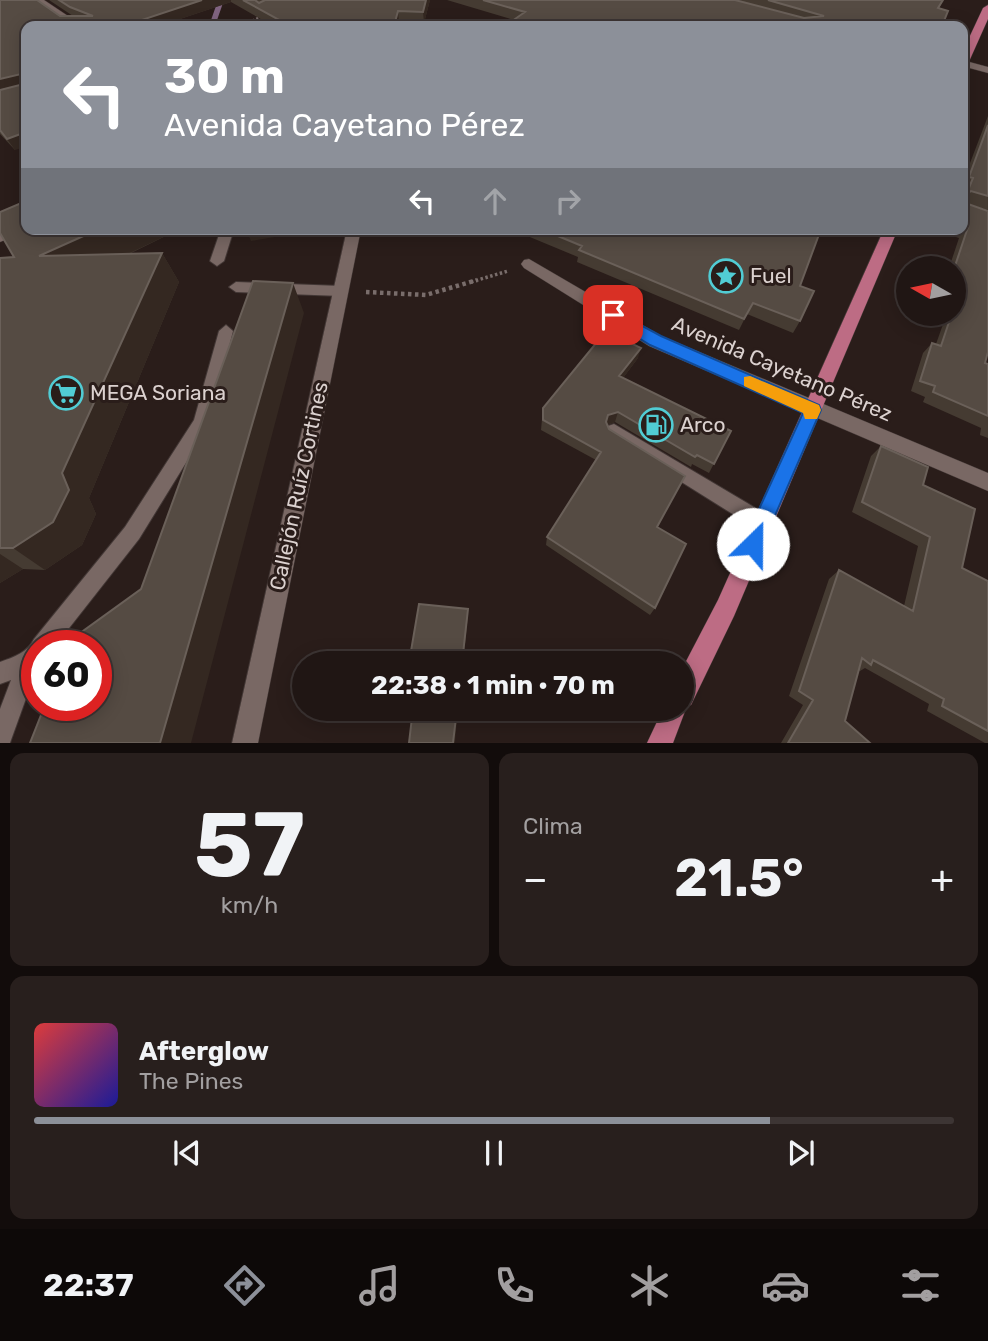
<!DOCTYPE html>
<html lang="es">
<head>
<meta charset="utf-8">
<style>
  :root { --surface:#201614; --page:#281f1d; --text:#f1f3f6; --muted:#a29fa0; --line:#3d3534; --accent:#8c9099 }
  body { margin:0; font-family:Rubik,sans-serif; background:var(--page); color:var(--text); height:100vh; display:flex; flex-direction:column; font-size:26px; white-space:nowrap }
  * { box-sizing:border-box; margin:0 }
  p { font-size:23px; color:var(--muted) }
  .icon { flex:none; width:38px; height:38px; fill:none; stroke:currentColor; stroke-width:2; stroke-linecap:round; stroke-linejoin:round }
  .map { position:relative; height:743px; overflow:hidden }
  .details { display:flex; flex-direction:column; gap:10px; padding:10px; background:#120c0b; flex:1 }
  .details>* { flex:none }
  .hud { position:absolute; left:21px; top:21px; width:947px; height:214px; border-radius:14px; box-shadow:0 4px 18px #0003,0 0 0 2px var(--line); background:#8c9099; color:#fff; overflow:hidden }
  .needle { width:46px; rotate:279deg }
  .tools { position:absolute; left:896px; top:256px; display:grid; gap:14px }
  .tools a { display:grid; place-items:center; width:70px; height:70px; border-radius:50%; background:var(--surface); box-shadow:0 4px 18px #0003,0 0 0 2px var(--line); font-size:35px }
  .speed { position:absolute; left:21px; top:630px; display:flex; gap:14px; font-size:35px; font-weight:700; text-align:center }
  .speed>* { display:grid; place-content:center; width:91px; height:91px; border-radius:50%; background:var(--surface); box-shadow:0 4px 18px #0003,0 0 0 2px var(--line); line-height:1 }
  .speed .limit { border:10px solid #d22; background:#fff; color:#111 }
  .pin { position:absolute; display:grid; place-items:center; width:60px; height:60px; color:#fff; margin:-30px; border-radius:14px; box-shadow:0 4px 10px #0006 }
  .me { position:absolute; width:77px; margin:-38px; rotate:23deg; stroke-linejoin:round; filter:drop-shadow(0 0 5px #0008) }
  .turn { display:flex; align-items:center; gap:24px; height:147px; padding:0 28px; font-size:32px }
  .turn .icon { width:91px; height:91px; stroke-width:2.5 }
  .turn b { display:block; font-size:49px; line-height:60px }
  .lanes { display:flex; align-items:center; height:66px; padding:0 28px; background:#0003; justify-content:center; gap:35px; direction:ltr }
  .lanes .off { opacity:.35 }
  .big { font-size:52px; font-weight:700; line-height:1.1 }
  .details .tile { flex:1; display:flex; flex-direction:column; justify-content:center; gap:10px; min-width:0; padding:0 24px; border-radius:14px; background:var(--page) }
  .details .dial { align-items:center; gap:0 }
  .dial b { font-size:91px; line-height:1 }
  .song { display:flex; align-items:center; gap:21px }
  .cover { width:84px; height:84px; border-radius:10px; background:linear-gradient(135deg,hsl(0 70% 55%),hsl(240 70% 35%)) }
  .played { height:7px; border-radius:4px; background:linear-gradient(90deg,var(--accent) 80%,var(--line) 80%) }
  .keys { display:flex; justify-content:space-around; direction:ltr }
  .heat { display:flex; justify-content:space-between; align-items:center; font-size:38px; direction:ltr }
  .details .tiles { flex:1; display:grid; gap:10px; grid-template-columns:1fr 1fr }
  .tile:last-child { grid-column:span 2 }
  .trip { position:absolute; left:292px; top:651px; width:402px; height:70px; border-radius:35px; background:var(--surface); box-shadow:0 4px 18px #0003,0 0 0 2px var(--line); font-weight:700; line-height:70px; text-align:center }
  .dock { display:flex; height:112px; justify-content:space-around; align-items:center; background:#0d0908; color:var(--muted) }
  .dock .icon { width:49px; height:49px }
  .dock .current { color:var(--accent) }
  .dock b { font-size:32px; color:var(--text) }
  .map>svg:first-child { display:block }
  .lines { fill:none; stroke-linecap:round; stroke-linejoin:round }
  .stream { fill:#816481; fill-rule:evenodd }
  .service-casing { stroke:#423735; stroke-width:2 }
  .minor-casing { stroke:#423735; stroke-width:1 }
  .primary-casing { stroke:#423735; stroke-width:1 }
  .path-far2 { stroke:#796d6b; stroke-width:2.5; stroke-dasharray:2 2; stroke-linecap:butt }
  .path-far1 { stroke:#796d6b; stroke-width:3.5; stroke-dasharray:2.5 2.5; stroke-linecap:butt }
  .path { stroke:#796d6b; stroke-width:4.5; stroke-dasharray:3.5 3.5; stroke-linecap:butt }
  .service { fill:#796864; fill-rule:evenodd }
  .minor { fill:#796864; fill-rule:evenodd }
  .primary { fill:#bd6c84; fill-rule:evenodd }
  .wall { fill:#453b32 }
  .shaded-wall { fill:#342821 }
  .building { fill:#554b43; stroke:#6a6059; stroke-width:2 }
  .route { fill:#1a73e8; stroke:#114b97; stroke-width:2 }
  .slow { fill:#f59e0b }
  .labels { text-anchor:middle; stroke-width:6; stroke-linejoin:round; paint-order:stroke }
  .poi-label { font-size:21px; fill:#dbd1cf; stroke:#2a1d1a; text-anchor:start }
  .street-label { font-size:21px; fill:#dbd1cf; stroke:#2a1d1a }
</style>
</head>
<body>
<div class="map">
<svg width="988" height="743" viewBox="0 0 988 743">
  <rect width="100%" height="100%" fill="#2a1d1a"/>
  <g class="lines">
    <!-- stream -->
    <path class="stream" d="M 218,0 L 224,0 L 215,26 L 209,26 Z"/>
    <defs>
      <path id="service" d="M 221,229 L 234,229 L 224,261 L 217,266 L 210,261 Z
        M 236,282 L 341,286 L 348,291 L 341,296 L 236,292 L 229,287 Z
        M 226,325 L 233,331 L 208,427 L 139,539 L 55,646 L 37,646 L 37,668 L 11,740 L 10,743 L 0,743 L 0,709 L 11,680 L 0,684 L 0,662 C 14,657 28,652 34,639 L 125,527 L 194,420 L 219,331 Z
        M 614,424 L 769,516 L 771,522 L 769,528 L 762,531 L 755,528 L 608,436 L 606,431 L 608,426 Z"/>
      <path id="minor" d="M 33,0 L 44,0 L 74,20 L 96,26 L 67,25 Z
        M 962,60 L 988,67 L 988,73 L 962,66 Z
        M 26,221 L 26,229 L 31,229 L 0,242 L 0,231 Z
        M 347,229 L 361,229 L 258,743 L 232,743 Z
        M 529,259 L 661,336 L 988,473 L 988,491 L 649,346 L 524,268 L 521,264 L 524,260 Z"/>
      <path id="primary" d="M 988,5 L 988,19 L 967,66 L 962,69 L 962,53 L 983,8 Z
        M 884,229 L 898,229 L 734,616 L 691,705 L 687,706 L 673,743 L 647,743 L 663,709 L 682,709 L 682,669 L 718,600 Z"/>
    </defs>
    <!-- service casing -->
    <use href="#service" class="service-casing"/>
    <!-- minor casing -->
    <use href="#minor" class="minor-casing"/>
    <!-- primary casing -->
    <use href="#primary" class="primary-casing"/>
    <!-- path-far2 -->
    <path class="path-far2" d="M 242,26 L 262,16"/>
    <!-- path-far1 -->
    <path class="path-far1" d="M 471,282 L 508,271"/>
    <!-- path -->
    <path class="path" d="M 366,292 L 426,295 L 477,280"/>
    <!-- service -->
    <use href="#service" class="service"/>
    <!-- minor -->
    <use href="#minor" class="minor"/>
    <!-- primary -->
    <use href="#primary" class="primary"/>
  </g>
  <!-- wall -->
  <path class="wall" d="M 0,0 L 60,16 L 73,16 L 49,0 L 430,0 L 424,23 L 399,22 L 398,26 L 273,26 L 231,2 L 159,26 L 26,26 L 15,150 L 0,134 Z
    M 447,0 L 943,0 L 939,9 L 942,26 L 514,20 Z
    M 988,116 L 988,210 L 968,204 L 985,363 L 988,364 L 988,438 L 980,435 L 981,428 L 923,402 L 925,397 L 911,391 L 923,353 L 932,343 L 936,344 L 947,313 L 954,313 L 954,268 L 949,268 L 959,238 L 947,234 L 949,229 L 962,229 L 962,197 L 965,189 L 962,188 L 962,184 Z
    M 180,229 L 129,254 L 162,253 L 179,282 L 89,498 L 96,514 L 82,545 L 45,570 L 23,569 L 0,583 L 0,258 L 14,257 Z
    M 526,229 L 821,229 L 800,286 L 800,321 L 793,333 L 747,314 L 739,330 L 577,262 L 578,257 L 525,235 Z
    M 638,358 L 623,378 L 731,431 L 709,473 L 692,464 L 691,467 L 615,422 L 607,425 L 657,527 L 655,608 L 650,615 L 546,545 L 547,537 L 596,460 L 541,430 L 543,408 Z
    M 881,446 L 923,485 L 962,568 L 988,581 L 988,743 L 985,743 L 927,711 L 929,704 L 865,668 L 860,671 L 858,670 L 845,721 L 870,743 L 781,743 L 803,705 L 789,696 L 829,579 L 839,570 L 904,606 L 918,546 L 852,512 L 871,456 Z
    M 468,609 L 468,615 L 463,663 L 419,663 L 420,657 L 413,656 L 411,651 Z"/>
  <!-- shaded-wall -->
  <path class="shaded-wall" d="M 202,0 L 231,0 L 231,2 L 159,26 L 128,26 L 127,25 Z
    M 426,0 L 430,0 L 424,23 L 423,12 Z
    M 398,11 L 399,22 L 398,26 L 394,26 Z
    M 123,22 L 125,26 L 110,26 Z
    M 21,74 L 26,83 L 0,92 L 0,79 Z
    M 26,132 L 26,147 L 15,150 L 7,139 Z
    M 99,229 L 180,229 L 61,286 L 39,256 Z
    M 248,229 L 322,229 L 251,241 L 246,230 Z
    M 162,253 L 179,282 L 89,498 L 96,514 L 82,545 L 45,570 L 13,548 L 62,473 Z
    M 293,283 L 304,313 L 191,743 L 160,743 Z
    M 641,348 L 638,358 L 617,386 L 619,376 Z
    M 618,412 L 615,422 L 606,425 L 608,415 Z
    M 0,554 L 23,569 L 0,583 Z
    M 468,609 L 468,615 L 463,663 L 462,663 Z
    M 457,709 L 458,709 L 455,743 L 453,743 Z"/>
  <!-- building -->
  <path class="building" d="M 0,0 L 37,0 L 60,16 L 93,16 L 70,7 L 59,0 L 202,0 L 127,25 L 123,22 L 110,26 L 26,26 L 26,132 L 7,139 L 0,130 L 0,90 L 20,85 L 21,74 L 0,79 Z
    M 243,0 L 255,0 L 259,3 L 265,0 L 426,0 L 423,12 L 398,11 L 394,26 L 290,26 Z
    M 483,0 L 735,0 L 804,18 L 824,16 L 768,0 L 943,0 L 938,8 L 948,11 L 942,26 L 505,26 L 525,12 Z
    M 988,125 L 988,196 L 971,191 L 967,194 L 968,204 L 988,211 L 988,352 L 985,363 L 988,364 L 988,416 L 933,392 L 935,386 L 920,381 L 932,343 L 941,346 L 952,313 L 954,313 L 954,308 L 959,294 L 954,292 L 958,276 L 954,274 L 954,269 L 968,227 L 962,225 L 962,205 L 973,178 L 969,177 Z
    M 26,201 L 26,229 L 99,229 L 39,256 L 162,253 L 62,473 L 69,490 L 53,522 L 13,548 L 0,548 L 0,258 L 14,257 L 0,233 L 0,212 Z
    M 541,229 L 821,229 L 800,286 L 814,291 L 800,321 L 753,303 L 744,319 L 579,250 L 582,246 Z
    M 253,281 L 293,283 L 160,743 L 30,743 L 45,705 L 96,705 L 96,646 L 69,646 L 72,639 L 141,589 Z
    M 606,331 L 641,348 L 619,376 L 731,431 L 714,464 L 697,455 L 695,457 L 618,412 L 608,415 L 606,422 L 609,429 L 685,476 L 657,527 L 686,544 L 655,608 L 547,537 L 601,452 L 543,420 L 543,408 Z
    M 881,446 L 928,467 L 923,485 L 975,509 L 962,568 L 988,581 L 988,731 L 942,706 L 944,699 L 873,660 L 871,665 L 862,658 L 845,721 L 870,743 L 788,743 L 813,700 L 799,691 L 839,570 L 913,611 L 930,537 L 862,502 Z
    M 419,604 L 468,609 L 462,663 L 419,663 L 420,652 L 411,651 Z
    M 413,709 L 457,709 L 453,743 L 409,743 Z"/>
  <!-- route -->
  <path class="route" d="M 613,310 L 661,336 L 819,405 L 821,410 L 760,550 L 753,553 L 746,550 L 743,544 L 803,413 L 650,345 L 608,319 L 608,311 Z"/>
  <!-- slow -->
  <path class="slow" d="M 750,376 L 819,405 L 821,410 L 817,419 L 805,419 L 803,413 L 744,386 L 744,377 Z"/>
  <!-- icons -->
  <defs>
    <symbol id="sight-ring" viewBox="-11 -11 22 22"><circle r="9.5" fill="#2a1d1a" stroke="#51ccd4" stroke-width="1.5"/><path d="M0-6L1.8-2.2L6-1.7L2.9 1.2L3.7 5.4L0 3.3L-3.7 5.4L-2.9 1.2L-6-1.7L-1.8-2.2Z" fill="#51ccd4"/></symbol>
    <symbol id="supermarket-ring" viewBox="-11 -11 22 22"><circle r="9.5" fill="#2a1d1a" stroke="#51ccd4" stroke-width="1.5"/><path d="M-6-5.5h2.5l.6 2H6L4.5 2H-2.5L-4.4-4H-6ZM-1.5 3.2a1.3 1.3 0 1 0 .1 0ZM3 3.2a1.3 1.3 0 1 0 .1 0Z" fill="#51ccd4"/></symbol>
    <symbol id="fuel-ring" viewBox="-11 -11 22 22"><circle r="9.5" fill="#2a1d1a" stroke="#51ccd4" stroke-width="1.5"/><path d="M-5.5-6h7V0h2V4h1.3V-2.5L3-4.5l.8-.8L6-3V5H2.5V1h-1V6h-7ZM-4.2-4.7v3.2H.2V-4.7Z" fill="#51ccd4"/></symbol>
  </defs>
  <g fill-rule="evenodd">
    <use href="#sight-ring" x="707" y="257" width="38" height="38"/>
    <use href="#supermarket-ring" x="47" y="374" width="38" height="38"/>
    <use href="#fuel-ring" x="637" y="406" width="38" height="38"/>
  </g>
  <g class="labels">
    <!-- poi labels -->
    <g class="poi-label">
      <text x="750" y="283">Fuel</text>
      <text x="90" y="400">MEGA Soriana</text>
      <text x="680" y="432">Arco</text>
    </g>
    <!-- street labels -->
    <g class="street-label">
      <text transform="translate(782 369) rotate(23)" y="7">Avenida Cayetano Pérez</text>
      <text transform="translate(299 486) rotate(-78)" y="7">Callejón Ruíz Cortines</text>
    </g>
  </g>
</svg>
<div class="tools">
<a><svg class="needle" viewBox="-14 -14 28 28"><path d="M0-13l5 13h-10z" fill="#e53935"/><path d="M0 13l5-13h-10z" fill="#a29fa0"/></svg></a>
</div>
<div class="speed"><div class="limit">60</div></div>
<div class="pin" style="left:613px;top:315px;background:#d93025"><svg class="icon" aria-label="arrive" viewBox="0 0 24 24"><path d="M6 21V4h12l-3 4 3 4H6"/></svg></div>
<svg class="me" style="left:753px;top:544px" viewBox="-20 -20 40 40"><circle r="19" fill="#fff"/><path d="M0-13L10 11 0 6-10 11z" fill="#1a73e8"/></svg>
<div class="trip">22:38 · 1 min · 70 m</div>
<div class="hud">
<div class="turn"><svg class="icon" aria-label="left" viewBox="0 0 24 24"><path d="M17 20v-9H6M10 6l-5 5 5 5"/></svg><div><b>30 m</b>Avenida Cayetano Pérez</div></div>
<div class="lanes"><svg class="icon" aria-label="left" viewBox="0 0 24 24"><path d="M17 20v-9H6M10 6l-5 5 5 5"/></svg><svg class="icon off" aria-label="ahead" viewBox="0 0 24 24"><path d="M12 20V5M6 11l6-6 6 6"/></svg><svg class="icon off" aria-label="right" viewBox="0 0 24 24"><path d="M7 20v-9h11M14 6l5 5-5 5"/></svg></div>
</div>
</div>
<section class="details">
<div class="tiles">
<div class="tile dial"><b>57</b><p>km/h</p></div>
<div class="tile"><p>Clima</p>
<div class="heat"><a>−</a><b class="big">21.5°</b><a>+</a></div>
</div>
<div class="tile">
<div class="song"><i class="cover"></i><div><b>Afterglow</b><p>The Pines</p></div></div>
<div class="played"></div>
<div class="keys"><svg class="icon" aria-label="previous" viewBox="0 0 24 24"><path d="M18 5L8 12l10 7zM5 5v14"/></svg><svg class="icon" aria-label="pause" viewBox="0 0 24 24"><path d="M8 5v14M16 5v14"/></svg><svg class="icon" aria-label="next" viewBox="0 0 24 24"><path d="M6 5l10 7-10 7zM19 5v14"/></svg></div>
</div>
</div>
</section>
<nav class="dock">
<b>22:37</b>
<svg class="icon current" aria-label="directions" viewBox="0 0 24 24"><path d="M12 3l9 9-9 9-9-9zM9 14v-3h6M13 9l2 2-2 2"/></svg>
<svg class="icon" aria-label="music" viewBox="0 0 24 24"><path d="M9 18V5l10-2v13"/><circle cx="6" cy="18" r="3"/><circle cx="16" cy="16" r="3"/></svg>
<svg class="icon" aria-label="phone" viewBox="0 0 24 24"><path d="M5 4h4l2 5-3 2q2 4 5 5l2-3 5 2v4C11 20 4 13 5 4z"/></svg>
<svg class="icon" aria-label="climate" viewBox="0 0 24 24"><path d="M12 3v18M4 7l16 10M4 17L20 7"/></svg>
<svg class="icon" aria-label="car" viewBox="0 0 24 24"><path d="M5 17H2v-5l4-1 3-4h7l3 4 3 1v5h-3M9 17h6M6 11h13"/><circle cx="7" cy="17" r="2"/><circle cx="17" cy="17" r="2"/></svg>
<svg class="icon" aria-label="filters" viewBox="0 0 24 24"><path d="M4 7h16M4 17h16"/><circle cx="9" cy="7" r="2"/><circle cx="15" cy="17" r="2"/></svg>
</nav>
</body>
</html>
